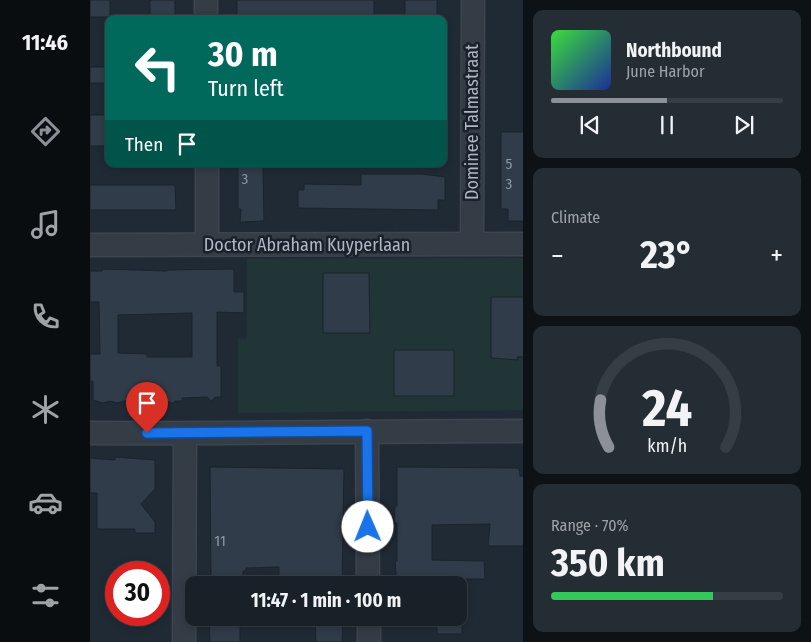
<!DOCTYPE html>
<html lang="en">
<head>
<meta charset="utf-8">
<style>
  :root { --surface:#182028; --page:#252d34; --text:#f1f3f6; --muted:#9fa3a8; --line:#363e45; --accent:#8c9099 }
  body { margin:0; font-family:"Fira Sans Condensed",sans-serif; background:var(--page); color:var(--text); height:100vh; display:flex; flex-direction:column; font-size:19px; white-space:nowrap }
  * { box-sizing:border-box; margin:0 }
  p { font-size:16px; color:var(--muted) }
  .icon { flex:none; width:28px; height:28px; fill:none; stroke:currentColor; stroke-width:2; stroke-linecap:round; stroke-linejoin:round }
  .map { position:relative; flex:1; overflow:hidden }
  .details { display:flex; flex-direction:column; gap:10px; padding:10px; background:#0d1216; width:288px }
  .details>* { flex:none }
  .hud { position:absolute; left:15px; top:15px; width:342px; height:152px; border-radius:10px; box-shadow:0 2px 8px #0003,0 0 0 1px var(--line); background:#00695c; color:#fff; overflow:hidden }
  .speed { position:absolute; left:15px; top:561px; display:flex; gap:10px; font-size:25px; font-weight:700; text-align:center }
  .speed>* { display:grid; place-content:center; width:65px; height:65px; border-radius:50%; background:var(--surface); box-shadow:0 2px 8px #0003,0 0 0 1px var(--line); line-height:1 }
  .speed .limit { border:8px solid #d22; background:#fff; color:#111 }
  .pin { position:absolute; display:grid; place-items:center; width:42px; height:42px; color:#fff; margin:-51px -21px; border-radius:50% 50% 50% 0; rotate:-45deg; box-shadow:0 0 5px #0007 }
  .pin .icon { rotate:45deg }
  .me { position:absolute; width:55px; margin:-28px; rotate:359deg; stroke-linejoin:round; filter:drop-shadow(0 0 4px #0008) }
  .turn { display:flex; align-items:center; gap:18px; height:105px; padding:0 20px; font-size:22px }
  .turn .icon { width:65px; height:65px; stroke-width:2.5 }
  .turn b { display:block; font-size:35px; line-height:42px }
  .then { display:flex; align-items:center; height:48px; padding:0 20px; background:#0003; gap:10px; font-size:19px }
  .big { font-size:38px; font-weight:700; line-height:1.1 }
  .details .tile { flex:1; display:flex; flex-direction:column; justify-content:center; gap:8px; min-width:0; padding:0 18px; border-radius:10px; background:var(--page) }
  .details .dial { align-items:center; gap:0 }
  .dial svg { height:130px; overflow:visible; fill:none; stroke:var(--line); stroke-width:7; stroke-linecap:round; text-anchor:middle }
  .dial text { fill:var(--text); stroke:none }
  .song { display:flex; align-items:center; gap:15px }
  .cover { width:60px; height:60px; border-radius:8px; background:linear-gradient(135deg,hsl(120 70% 55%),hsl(230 70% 35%)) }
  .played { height:5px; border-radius:2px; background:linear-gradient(90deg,var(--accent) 50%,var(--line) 50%) }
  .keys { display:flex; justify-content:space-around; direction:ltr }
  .heat { display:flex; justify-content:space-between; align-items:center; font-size:28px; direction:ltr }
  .charge { height:8px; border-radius:4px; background:linear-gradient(90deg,#34c759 70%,var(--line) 0) }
  .trip { position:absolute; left:95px; top:576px; width:282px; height:50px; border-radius:10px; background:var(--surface); box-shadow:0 2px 8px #0003,0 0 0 1px var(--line); font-weight:700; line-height:50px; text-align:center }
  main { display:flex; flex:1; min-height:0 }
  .dock { display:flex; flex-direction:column; width:90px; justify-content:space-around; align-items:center; background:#0a0d10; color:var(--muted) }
  .dock .icon { width:35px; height:35px }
  .dock .current { color:var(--accent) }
  .dock b { font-size:22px; color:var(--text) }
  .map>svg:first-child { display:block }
  .green { fill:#223536 }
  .building { fill:#303c49; stroke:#1b232c; fill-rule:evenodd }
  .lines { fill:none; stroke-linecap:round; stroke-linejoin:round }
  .minor-casing { stroke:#3d454f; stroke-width:25 }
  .minor { stroke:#343c46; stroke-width:22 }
  .route-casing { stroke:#114b97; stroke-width:12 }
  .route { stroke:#1a73e8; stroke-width:9 }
  .labels { text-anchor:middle; stroke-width:5; stroke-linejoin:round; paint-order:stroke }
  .number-label { font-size:15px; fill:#8d97a3 }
  .street-label { font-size:18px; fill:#aeb7c3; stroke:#19212a }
</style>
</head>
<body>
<main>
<nav class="dock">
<b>11:46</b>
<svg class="icon current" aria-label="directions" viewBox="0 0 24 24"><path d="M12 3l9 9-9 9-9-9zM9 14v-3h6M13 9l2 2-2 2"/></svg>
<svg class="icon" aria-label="music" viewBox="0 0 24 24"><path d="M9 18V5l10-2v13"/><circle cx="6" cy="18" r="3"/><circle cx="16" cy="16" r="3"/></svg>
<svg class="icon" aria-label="phone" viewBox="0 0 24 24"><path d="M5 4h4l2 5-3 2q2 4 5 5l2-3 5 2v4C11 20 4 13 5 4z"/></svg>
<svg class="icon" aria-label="climate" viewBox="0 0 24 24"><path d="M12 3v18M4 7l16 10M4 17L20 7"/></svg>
<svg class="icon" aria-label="car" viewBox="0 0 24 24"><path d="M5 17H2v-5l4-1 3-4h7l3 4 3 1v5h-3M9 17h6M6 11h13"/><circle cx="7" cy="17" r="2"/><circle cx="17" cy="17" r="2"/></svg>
<svg class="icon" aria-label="filters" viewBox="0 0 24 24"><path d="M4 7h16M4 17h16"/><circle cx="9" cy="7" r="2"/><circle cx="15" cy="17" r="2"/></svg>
</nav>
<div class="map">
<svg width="434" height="642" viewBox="0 0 434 642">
  <rect width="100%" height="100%" fill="#202a35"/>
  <!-- green -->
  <path class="green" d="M 433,258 L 433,410 L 148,413 L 148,339 L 157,338 L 157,259 Z"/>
  <!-- building -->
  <path class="building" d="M 0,0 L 20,0 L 20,17 L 0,17 Z
    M 60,0 L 85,0 L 85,19 L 60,19 Z
    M 147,0 L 284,0 L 284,17 L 277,17 L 277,19 L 147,19 Z
    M 315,0 L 347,0 L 347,19 L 315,17 Z
    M 0,67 L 19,67 L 19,83 L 0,83 Z
    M 0,115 L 19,115 L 19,146 L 0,146 Z
    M 411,132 L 434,132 L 434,221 L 418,221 L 418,209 L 411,209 Z
    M 148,164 L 173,164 L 174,221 L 150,222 L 151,209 L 148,209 Z
    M 271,174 L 332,174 L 355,177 L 355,200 L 348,200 L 348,210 L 208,208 L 208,190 L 214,190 L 214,184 L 271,185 Z
    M 0,185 L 85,185 L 86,210 L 0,210 Z
    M 12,269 L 77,271 L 77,270 L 144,269 L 144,292 L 154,292 L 154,313 L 127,312 L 127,366 L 131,366 L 131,397 L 126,397 L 121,401 L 117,397 L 92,398 L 92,401 L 85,401 L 83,403 L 75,401 L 66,403 L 63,401 L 34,401 L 27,403 L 20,401 L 13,403 L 3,400 L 3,381 L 0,381 L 0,354 L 10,354 L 9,302 L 0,302 L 0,271 L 12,271 ZM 102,313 L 102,357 L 57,357 L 57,354 L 28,353 L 28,315 Z
    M 233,273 L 279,273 L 280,333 L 233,333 Z
    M 401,297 L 434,297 L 434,357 L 427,357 L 428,360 L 401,358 Z
    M 304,350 L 364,350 L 364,396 L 304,396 Z
    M 25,457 L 65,460 L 65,489 L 51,504 L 65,522 L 65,533 L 45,533 L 45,529 L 7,529 L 7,493 L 0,493 L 0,458 L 25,460 Z
    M 120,467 L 254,469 L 252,585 L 230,585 L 230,581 L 189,580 L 189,567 L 156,568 L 156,571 L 153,571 L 153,585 L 121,585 Z
    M 307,467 L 429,468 L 430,476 L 434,476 L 434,546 L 398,546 L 400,524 L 342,525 L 342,560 L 394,561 L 395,579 L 342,579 L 342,585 L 307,585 L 305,561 L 307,561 L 307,523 L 304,523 L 305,506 L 307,506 Z
    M 119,618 L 150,618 L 150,642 L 120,642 Z
    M 225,618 L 253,618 L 252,642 L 226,642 Z
    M 347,618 L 372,618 L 372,634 L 347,634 Z"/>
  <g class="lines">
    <defs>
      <path id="minor" d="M 116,0 L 116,19
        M 117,164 L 117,245
        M 382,244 L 383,0
        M 0,245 L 434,244
        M 277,431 L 278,585
        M 0,433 C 144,434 289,431 434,431
        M 279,618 L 279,642
        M 94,642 L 95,434"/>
    </defs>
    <!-- minor casing -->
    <use href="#minor" class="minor-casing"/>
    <!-- minor -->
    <use href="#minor" class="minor"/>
  </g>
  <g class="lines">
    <defs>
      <path id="route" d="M 57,433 L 277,431 L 278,527"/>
    </defs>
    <!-- route casing -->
    <use href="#route" class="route-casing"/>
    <!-- route -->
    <use href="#route" class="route"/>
  </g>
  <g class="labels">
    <!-- number labels -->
    <g class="number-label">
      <text x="419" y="169">5</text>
      <text x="155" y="184">3</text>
      <text x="419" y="189">3</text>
      <text x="130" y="546">11</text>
    </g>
    <!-- street labels -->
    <g class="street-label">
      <text transform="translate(382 122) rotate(-90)" y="6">Dominee Talmastraat</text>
      <text x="217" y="251">Doctor Abraham Kuyperlaan</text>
    </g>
  </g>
</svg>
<div class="speed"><div class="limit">30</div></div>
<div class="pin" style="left:57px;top:433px;background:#d93025"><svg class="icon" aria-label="arrive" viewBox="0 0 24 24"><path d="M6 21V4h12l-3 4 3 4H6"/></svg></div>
<svg class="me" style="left:278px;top:527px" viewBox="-20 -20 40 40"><circle r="19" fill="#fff"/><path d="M0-13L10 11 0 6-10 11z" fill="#1a73e8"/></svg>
<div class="trip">11:47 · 1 min · 100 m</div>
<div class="hud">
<div class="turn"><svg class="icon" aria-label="left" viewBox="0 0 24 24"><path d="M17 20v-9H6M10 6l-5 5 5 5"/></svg><div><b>30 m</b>Turn left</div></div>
<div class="then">Then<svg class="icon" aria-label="arrive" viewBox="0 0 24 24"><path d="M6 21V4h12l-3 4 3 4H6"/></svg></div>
</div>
</div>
<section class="details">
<div class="tile">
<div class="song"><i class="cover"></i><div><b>Northbound</b><p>June Harbor</p></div></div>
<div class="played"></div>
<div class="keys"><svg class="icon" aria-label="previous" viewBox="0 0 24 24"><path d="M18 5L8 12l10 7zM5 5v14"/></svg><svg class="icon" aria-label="pause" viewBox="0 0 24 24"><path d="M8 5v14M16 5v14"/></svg><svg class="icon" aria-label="next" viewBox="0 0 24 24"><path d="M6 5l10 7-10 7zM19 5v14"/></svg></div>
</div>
<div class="tile"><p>Climate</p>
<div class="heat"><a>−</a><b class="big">23°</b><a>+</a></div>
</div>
<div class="tile dial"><svg viewBox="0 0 100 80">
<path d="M14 69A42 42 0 1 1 86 69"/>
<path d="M14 69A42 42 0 0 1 9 40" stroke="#8c9099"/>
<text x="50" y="56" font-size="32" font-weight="700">24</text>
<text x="50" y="72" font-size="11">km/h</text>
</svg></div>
<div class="tile"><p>Range · 70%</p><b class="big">350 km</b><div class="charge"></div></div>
</section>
</main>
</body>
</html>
